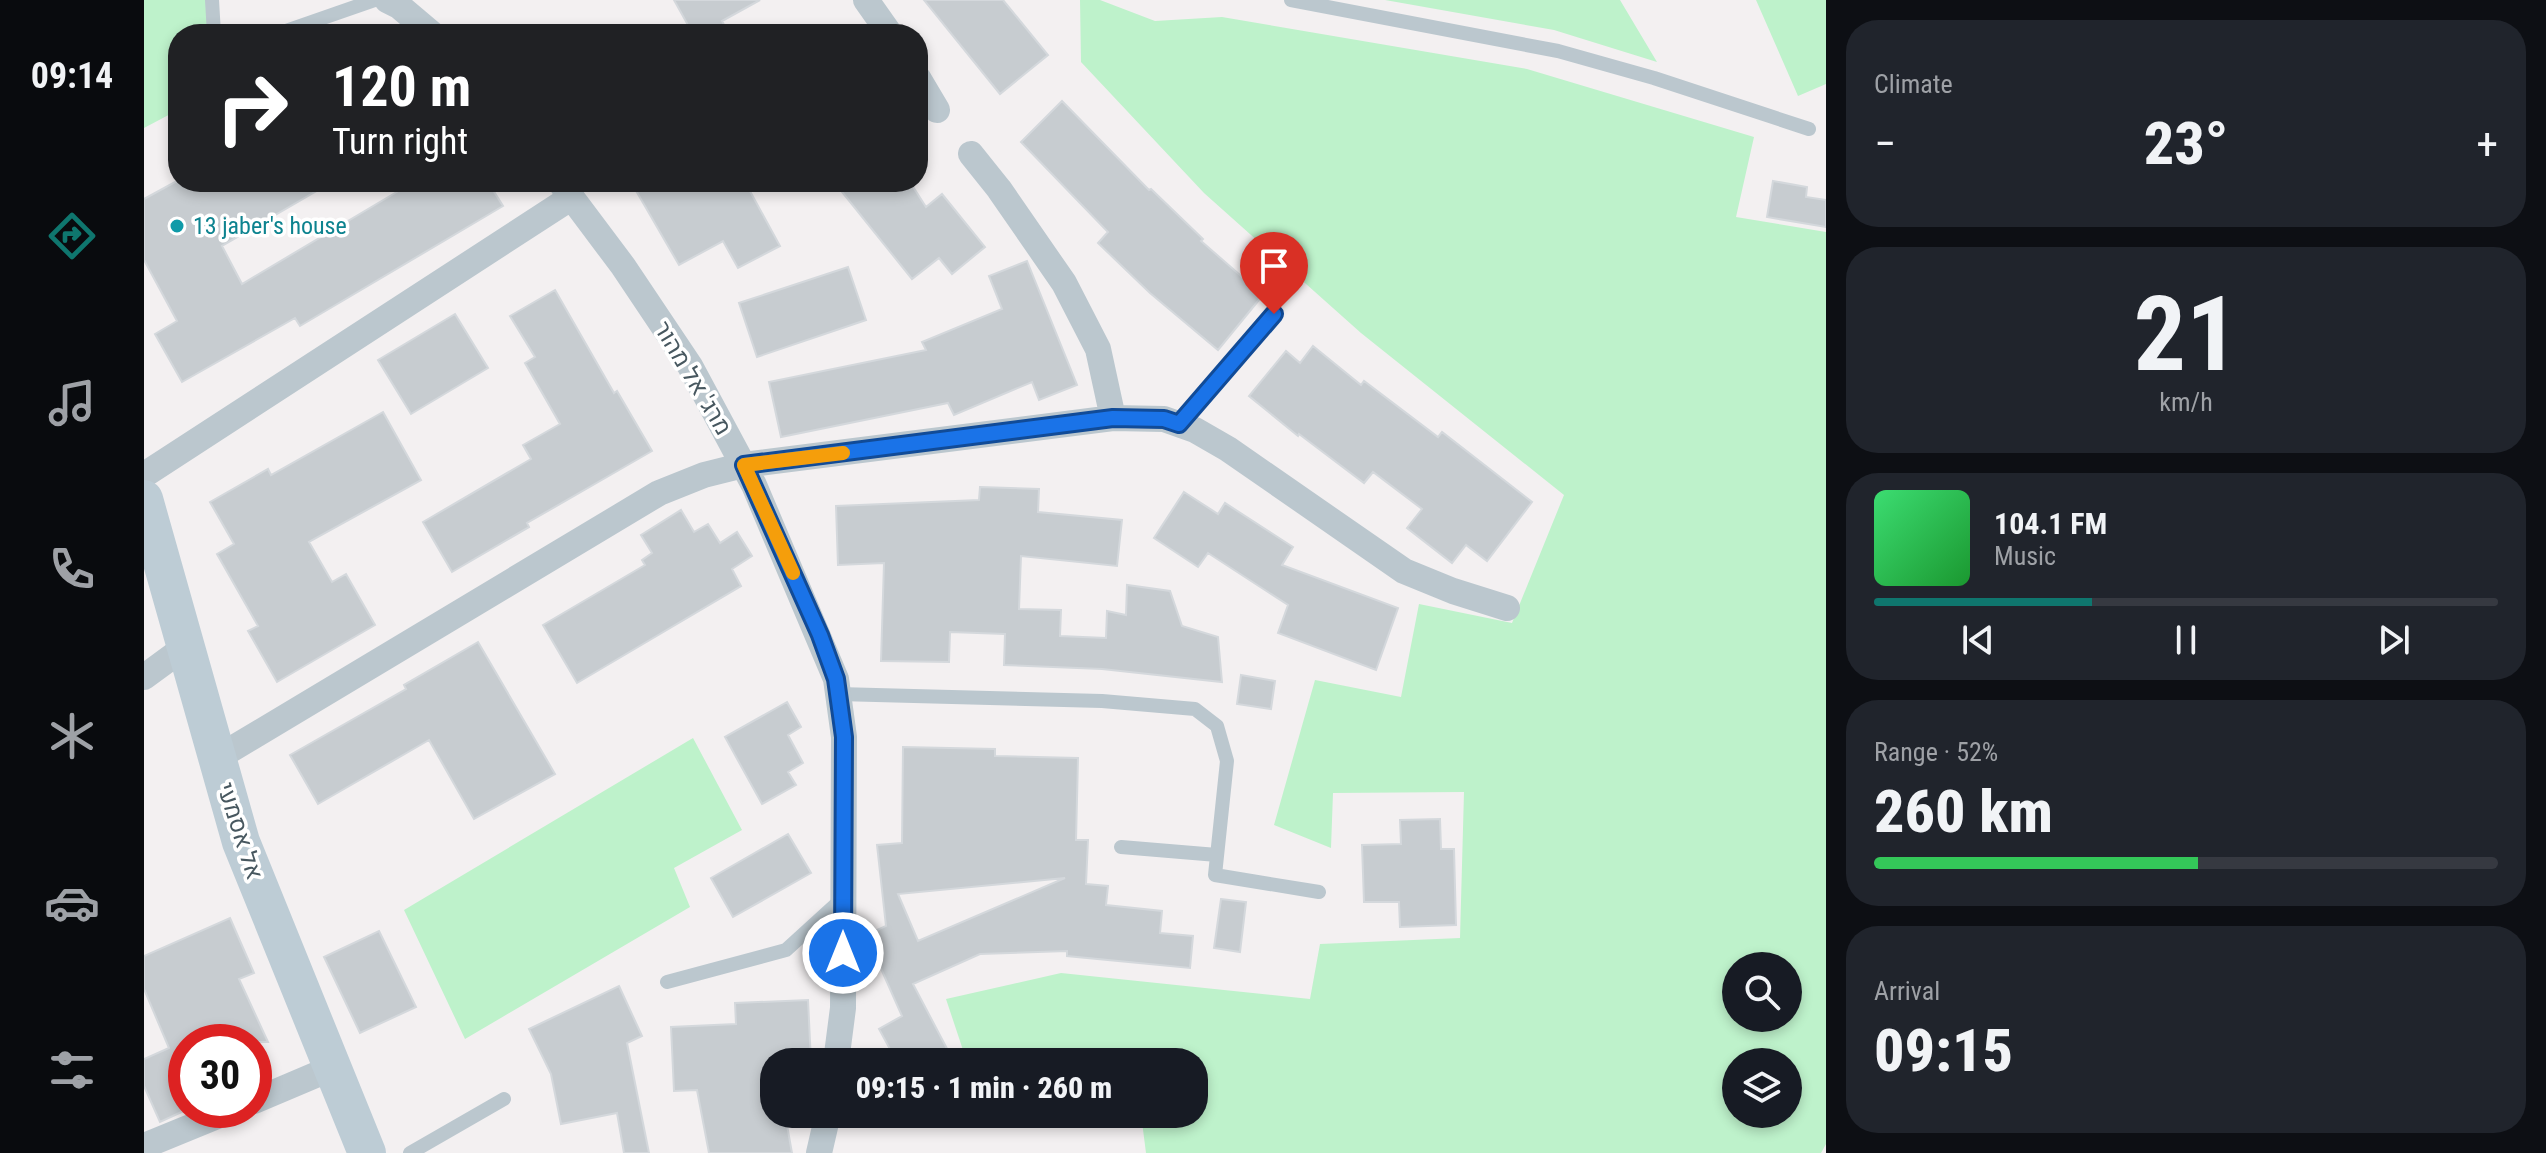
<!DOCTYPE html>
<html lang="en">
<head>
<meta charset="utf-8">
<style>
  :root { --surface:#171b24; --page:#20242c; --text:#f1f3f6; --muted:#9ea1a6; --line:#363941; --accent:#0f766e }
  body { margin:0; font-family:"Roboto Condensed",Heebo,sans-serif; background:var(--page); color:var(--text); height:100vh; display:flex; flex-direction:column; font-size:30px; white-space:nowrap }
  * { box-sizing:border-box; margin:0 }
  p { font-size:26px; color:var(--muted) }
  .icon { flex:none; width:44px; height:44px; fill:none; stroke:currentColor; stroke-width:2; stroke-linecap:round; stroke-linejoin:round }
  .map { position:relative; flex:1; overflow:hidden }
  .panel { display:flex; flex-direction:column; gap:20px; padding:20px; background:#0d0f14; width:720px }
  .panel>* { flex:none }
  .top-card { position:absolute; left:24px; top:24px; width:760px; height:168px; border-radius:32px; box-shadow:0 4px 12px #0003; background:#202124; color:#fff; overflow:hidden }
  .fabs { position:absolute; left:1578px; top:952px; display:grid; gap:16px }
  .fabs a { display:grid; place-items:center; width:80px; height:80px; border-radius:50%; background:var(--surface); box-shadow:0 4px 12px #0003; font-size:40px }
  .speed { position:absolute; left:24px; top:1024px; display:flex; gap:16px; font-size:40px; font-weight:700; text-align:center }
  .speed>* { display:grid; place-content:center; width:104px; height:104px; border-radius:50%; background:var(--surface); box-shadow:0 4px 12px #0003; line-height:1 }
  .speed .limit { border:12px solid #d22; background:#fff; color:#111 }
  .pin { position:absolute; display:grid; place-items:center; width:68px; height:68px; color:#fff; margin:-82px -34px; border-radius:50% 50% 50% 0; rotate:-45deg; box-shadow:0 0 8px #0007 }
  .pin .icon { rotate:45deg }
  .me { position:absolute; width:88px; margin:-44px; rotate:0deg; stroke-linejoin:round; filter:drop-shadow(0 0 6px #0008) }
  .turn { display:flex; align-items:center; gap:28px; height:168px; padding:0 32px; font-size:36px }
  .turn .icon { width:104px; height:104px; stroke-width:2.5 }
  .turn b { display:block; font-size:56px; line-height:68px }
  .big { font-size:60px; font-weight:800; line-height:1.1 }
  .panel .widget { flex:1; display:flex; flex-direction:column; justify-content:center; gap:12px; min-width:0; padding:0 28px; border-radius:32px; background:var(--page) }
  .panel .dial { align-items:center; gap:0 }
  .dial b { font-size:104px; line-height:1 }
  .song { display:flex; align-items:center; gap:24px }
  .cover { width:96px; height:96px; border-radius:12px; background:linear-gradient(135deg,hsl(140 70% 55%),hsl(130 70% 35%)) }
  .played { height:8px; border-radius:4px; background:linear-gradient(90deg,var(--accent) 35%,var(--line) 35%) }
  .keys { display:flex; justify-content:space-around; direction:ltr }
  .heat { display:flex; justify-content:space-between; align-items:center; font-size:44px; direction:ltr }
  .charge { height:12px; border-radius:6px; background:linear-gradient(90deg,#34c759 52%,var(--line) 0) }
  .trip { position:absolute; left:616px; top:1048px; width:448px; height:80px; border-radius:32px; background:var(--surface); box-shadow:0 4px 12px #0003; font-weight:800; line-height:80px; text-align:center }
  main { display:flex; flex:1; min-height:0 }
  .tab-bar { display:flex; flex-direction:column; width:144px; justify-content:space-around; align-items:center; background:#090b0e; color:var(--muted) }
  .tab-bar .icon { width:56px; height:56px }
  .tab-bar .selected { color:var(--accent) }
  .tab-bar b { font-size:36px; color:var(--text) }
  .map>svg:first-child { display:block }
  .green { fill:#bef2cb; fill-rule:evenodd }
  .building { fill:#c7ccd0; stroke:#d4d8dc; stroke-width:2; fill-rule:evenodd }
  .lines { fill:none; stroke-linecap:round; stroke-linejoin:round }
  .lane { stroke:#bbc7ce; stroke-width:14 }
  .street { stroke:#bbc7ce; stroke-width:26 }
  .secondary { stroke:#bdccd5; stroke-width:38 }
  .route-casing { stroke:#114b97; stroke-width:20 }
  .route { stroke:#1a73e8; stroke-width:14 }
  .slow { stroke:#f59e0b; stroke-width:14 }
  .culture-dot { fill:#0f9aa8; stroke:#fff; stroke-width:3 }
  .labels { text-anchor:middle; stroke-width:7; stroke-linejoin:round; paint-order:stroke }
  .culture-label { font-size:24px; fill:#0d838f; stroke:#fff; text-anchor:start }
  .street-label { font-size:24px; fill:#47575f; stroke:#fff }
</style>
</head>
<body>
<main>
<nav class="tab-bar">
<b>09:14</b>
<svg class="icon selected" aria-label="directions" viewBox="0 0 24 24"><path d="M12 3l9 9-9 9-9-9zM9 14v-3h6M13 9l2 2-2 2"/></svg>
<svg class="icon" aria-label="music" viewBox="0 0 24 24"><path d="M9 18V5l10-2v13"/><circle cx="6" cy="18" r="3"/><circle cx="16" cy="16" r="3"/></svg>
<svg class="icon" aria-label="phone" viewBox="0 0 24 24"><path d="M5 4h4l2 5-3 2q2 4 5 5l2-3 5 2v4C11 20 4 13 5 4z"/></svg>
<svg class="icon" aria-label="climate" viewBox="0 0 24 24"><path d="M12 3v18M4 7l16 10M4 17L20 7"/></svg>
<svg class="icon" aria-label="car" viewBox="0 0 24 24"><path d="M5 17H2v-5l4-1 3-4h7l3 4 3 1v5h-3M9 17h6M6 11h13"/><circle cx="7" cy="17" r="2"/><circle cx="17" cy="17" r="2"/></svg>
<svg class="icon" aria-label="filters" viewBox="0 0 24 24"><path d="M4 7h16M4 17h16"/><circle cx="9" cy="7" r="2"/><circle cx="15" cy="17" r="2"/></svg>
</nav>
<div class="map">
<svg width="1682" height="1153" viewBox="0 0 1682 1153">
  <rect width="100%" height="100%" fill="#f3f0f1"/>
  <!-- green -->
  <path class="green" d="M 0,0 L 62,0 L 66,34 L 34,34 L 34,110 L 0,128 Z
    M 936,0 L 956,0 L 1011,21 L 1078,17 L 1383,69 L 1610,137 L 1592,217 L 1682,232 L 1682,1144 L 1677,1153 L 1002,1153 L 997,1114 L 1050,1114 L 1050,1062 L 823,1062 L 802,999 L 917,973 L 1166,999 L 1176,944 L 1316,938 L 1320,792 L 1189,793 L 1187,848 L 1130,825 L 1171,680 L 1257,697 L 1275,604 L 1368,623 L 1420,495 L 1217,333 L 1060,193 L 937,62 ZM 1592,966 L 1644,966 L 1644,1018 L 1592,1018 ZM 1592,1062 L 1644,1062 L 1644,1114 L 1592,1114 Z
    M 1241,0 L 1476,0 L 1513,62 L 1410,30 Z
    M 1612,0 L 1682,0 L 1682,84 L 1654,96 Z
    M 549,738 L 598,830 L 530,868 L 546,907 L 321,1039 L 260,910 Z
    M 840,1114 L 980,1114 L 842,1121 Z"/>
  <!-- building -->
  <path class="building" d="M 530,0 L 616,0 L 578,21 L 585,34 L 549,34 Z
    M 780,0 L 859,0 L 904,55 L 856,94 Z
    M 918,101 L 1005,190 L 1007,189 L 1059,239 L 1057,241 L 1119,295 L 1074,350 L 1006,293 L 954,243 L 964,232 L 877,142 Z
    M 1629,181 L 1663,187 L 1662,197 L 1682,200 L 1682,227 L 1623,217 Z
    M 31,182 L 188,182 L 78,246 L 98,284 L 256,190 L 251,182 L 344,182 L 359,206 L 156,326 L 151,318 L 38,382 L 11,334 L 33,321 L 0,260 L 0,199 Z
    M 487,182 L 601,182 L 636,246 L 594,268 L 579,241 L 535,265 Z
    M 690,182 L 766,182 L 782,207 L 798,194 L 841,247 L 808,274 L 795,258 L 768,279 Z
    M 883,261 L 933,385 L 895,400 L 888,382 L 810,415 L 804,403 L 637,437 L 625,382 L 782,350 L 778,342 L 858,309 L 845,276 Z
    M 704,267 L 722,320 L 613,357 L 595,303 Z
    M 411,290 L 470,393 L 473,391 L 508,451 L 383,523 L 385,527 L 308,572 L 279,522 L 387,459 L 379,445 L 416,424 L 381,363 L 391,357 L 366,316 Z
    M 311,314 L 344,368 L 267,414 L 234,360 Z
    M 1169,346 L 1217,385 L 1220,381 L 1294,437 L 1298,432 L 1388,502 L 1343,561 L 1322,545 L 1308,563 L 1263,528 L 1278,509 L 1229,472 L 1220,483 L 1155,434 L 1154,436 L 1105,396 L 1142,351 L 1156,363 Z
    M 239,412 L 277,480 L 165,542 L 188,582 L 202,574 L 231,625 L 133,682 L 104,631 L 114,626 L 73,554 L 90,544 L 66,502 L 124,469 L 127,475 Z
    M 836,487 L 895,489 L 894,512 L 978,520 L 973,566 L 877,556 L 875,609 L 917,610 L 916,636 L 962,638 L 963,611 L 982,615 L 983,585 L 1026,591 L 1038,626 L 1074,637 L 1078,682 L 958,669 L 860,665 L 861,634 L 806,632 L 805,662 L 737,661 L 740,563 L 694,565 L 692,506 L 835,500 Z
    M 1040,492 L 1074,514 L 1081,503 L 1149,547 L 1138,565 L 1254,608 L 1232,670 L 1134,633 L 1144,605 L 1064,553 L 1054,567 L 1010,538 Z
    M 537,510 L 550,532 L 564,524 L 576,543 L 593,532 L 608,556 L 588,569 L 597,586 L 433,683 L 399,625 L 501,565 L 498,560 L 508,553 L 497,535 Z
    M 334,642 L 411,774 L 330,819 L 285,740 L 174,804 L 146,755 L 262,689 L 260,685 Z
    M 1097,675 L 1131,681 L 1127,709 L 1093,704 Z
    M 643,702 L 657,727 L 644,735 L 659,763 L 644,772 L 652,785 L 618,804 L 581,737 Z
    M 759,747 L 851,749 L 851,756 L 934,758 L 932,840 L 944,840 L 942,884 L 964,886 L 962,905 L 1018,911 L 1016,933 L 1049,936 L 1046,968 L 923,956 L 923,951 L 836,954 L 769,984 L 810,1062 L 753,1062 L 735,1029 L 758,1016 L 722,935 L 742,926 L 733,845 L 758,843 ZM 921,878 L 774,941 L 754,894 Z
    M 1296,819 L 1297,849 L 1310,849 L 1312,925 L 1256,927 L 1255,902 L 1220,902 L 1218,845 L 1257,844 L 1256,820 Z
    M 644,834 L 667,873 L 589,917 L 567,878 Z
    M 1077,899 L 1102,902 L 1096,952 L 1070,948 Z
    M 86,918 L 110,973 L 95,979 L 124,1042 L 42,1042 L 42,1110 L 16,1122 L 0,1086 L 0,1059 L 25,1048 L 0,989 L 0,956 Z
    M 235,931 L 272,1007 L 216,1033 L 180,957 Z
    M 475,986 L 498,1036 L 483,1043 L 505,1153 L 480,1153 L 473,1113 L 417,1124 L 407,1074 L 385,1029 Z
    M 664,1000 L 667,1062 L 630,1062 L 630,1114 L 641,1114 L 648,1153 L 565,1153 L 553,1090 L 530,1091 L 527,1027 L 592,1024 L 591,1003 Z"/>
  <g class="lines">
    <!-- lane -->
    <path class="lane" d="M 68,0 L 70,34
      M 1147,0 L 1414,51 L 1510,78 L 1665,129
      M 133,34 L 231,0
      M 1035,424 L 1130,314
      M 694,694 L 958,701 L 1051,709 L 1073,726 L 1083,761 L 1071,875 L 1175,892
      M 977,847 L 1073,855
      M 523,982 L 642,950 L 698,899
      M 266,1153 L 360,1099"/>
    <!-- street -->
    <path class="street" d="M 243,0 L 255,6 L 288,34
      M 722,0 L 746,34
      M 774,78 L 793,110
      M 827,154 L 855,189 L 920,283 L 954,349 L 969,418
      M 416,182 L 479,266 L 546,366 L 610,485 L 692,679 L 700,737 L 699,1008 L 692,1062
      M 0,475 L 428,197
      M 0,677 L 41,647
      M 73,758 L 515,493 L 560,475 L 600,465 L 969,418 L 1020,419 L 1051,430 L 1084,449 L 1260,571 L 1309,591 L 1363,608
      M 110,1101 L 188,1068
      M 0,1146 L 88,1110
      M 675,1153 L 684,1114"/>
    <!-- secondary -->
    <path class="secondary" d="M 0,499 L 97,842 L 223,1153"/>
  </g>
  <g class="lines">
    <defs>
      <path id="route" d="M 699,953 L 700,737 L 692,679 L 676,635 L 600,465 L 969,418 L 1020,419 L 1035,424 L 1130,314"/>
    </defs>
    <!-- route casing -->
    <use href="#route" class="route-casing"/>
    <!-- route -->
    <use href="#route" class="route"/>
    <!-- slow -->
    <path class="slow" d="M 649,573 L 600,465 L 699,453"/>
  </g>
  <!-- markers -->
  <circle class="culture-dot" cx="33" cy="226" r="8"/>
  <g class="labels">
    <!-- culture labels -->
    <g class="culture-label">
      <text x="49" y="234">13 jaber's house</text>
    </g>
    <!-- street labels -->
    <g class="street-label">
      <text transform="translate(549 378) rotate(59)" y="8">מרג' אל מהור</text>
      <text transform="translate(96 831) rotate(72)" y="8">אל אסמעי</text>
    </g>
  </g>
</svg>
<div class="fabs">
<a><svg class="icon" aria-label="search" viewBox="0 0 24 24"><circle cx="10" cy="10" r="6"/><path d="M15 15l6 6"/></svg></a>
<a><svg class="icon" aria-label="layers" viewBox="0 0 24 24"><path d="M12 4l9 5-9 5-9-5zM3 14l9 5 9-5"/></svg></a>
</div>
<div class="speed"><div class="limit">30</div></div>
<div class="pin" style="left:1130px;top:314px;background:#d93025"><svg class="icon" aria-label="arrive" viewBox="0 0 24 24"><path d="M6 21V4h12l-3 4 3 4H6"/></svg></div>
<svg class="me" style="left:699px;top:953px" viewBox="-20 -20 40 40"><circle r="17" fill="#1a73e8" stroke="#fff" stroke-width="3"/><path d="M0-11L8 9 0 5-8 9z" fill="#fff"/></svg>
<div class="trip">09:15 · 1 min · 260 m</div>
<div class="top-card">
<div class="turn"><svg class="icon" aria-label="right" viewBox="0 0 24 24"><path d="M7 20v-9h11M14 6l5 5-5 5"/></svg><div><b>120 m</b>Turn right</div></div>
</div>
</div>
<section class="panel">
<div class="widget"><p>Climate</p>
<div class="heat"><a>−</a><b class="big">23°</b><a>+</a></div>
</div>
<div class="widget dial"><b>21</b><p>km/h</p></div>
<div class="widget">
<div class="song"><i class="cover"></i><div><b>104.1 FM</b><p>Music</p></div></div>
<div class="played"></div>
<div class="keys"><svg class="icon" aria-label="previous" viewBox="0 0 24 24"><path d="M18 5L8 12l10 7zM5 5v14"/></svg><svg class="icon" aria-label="pause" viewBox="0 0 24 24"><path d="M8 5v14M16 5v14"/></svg><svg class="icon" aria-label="next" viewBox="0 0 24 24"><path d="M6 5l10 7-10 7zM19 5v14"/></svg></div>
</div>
<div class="widget"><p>Range · 52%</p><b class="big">260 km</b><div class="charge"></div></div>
<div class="widget"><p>Arrival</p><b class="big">09:15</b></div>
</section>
</main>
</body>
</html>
